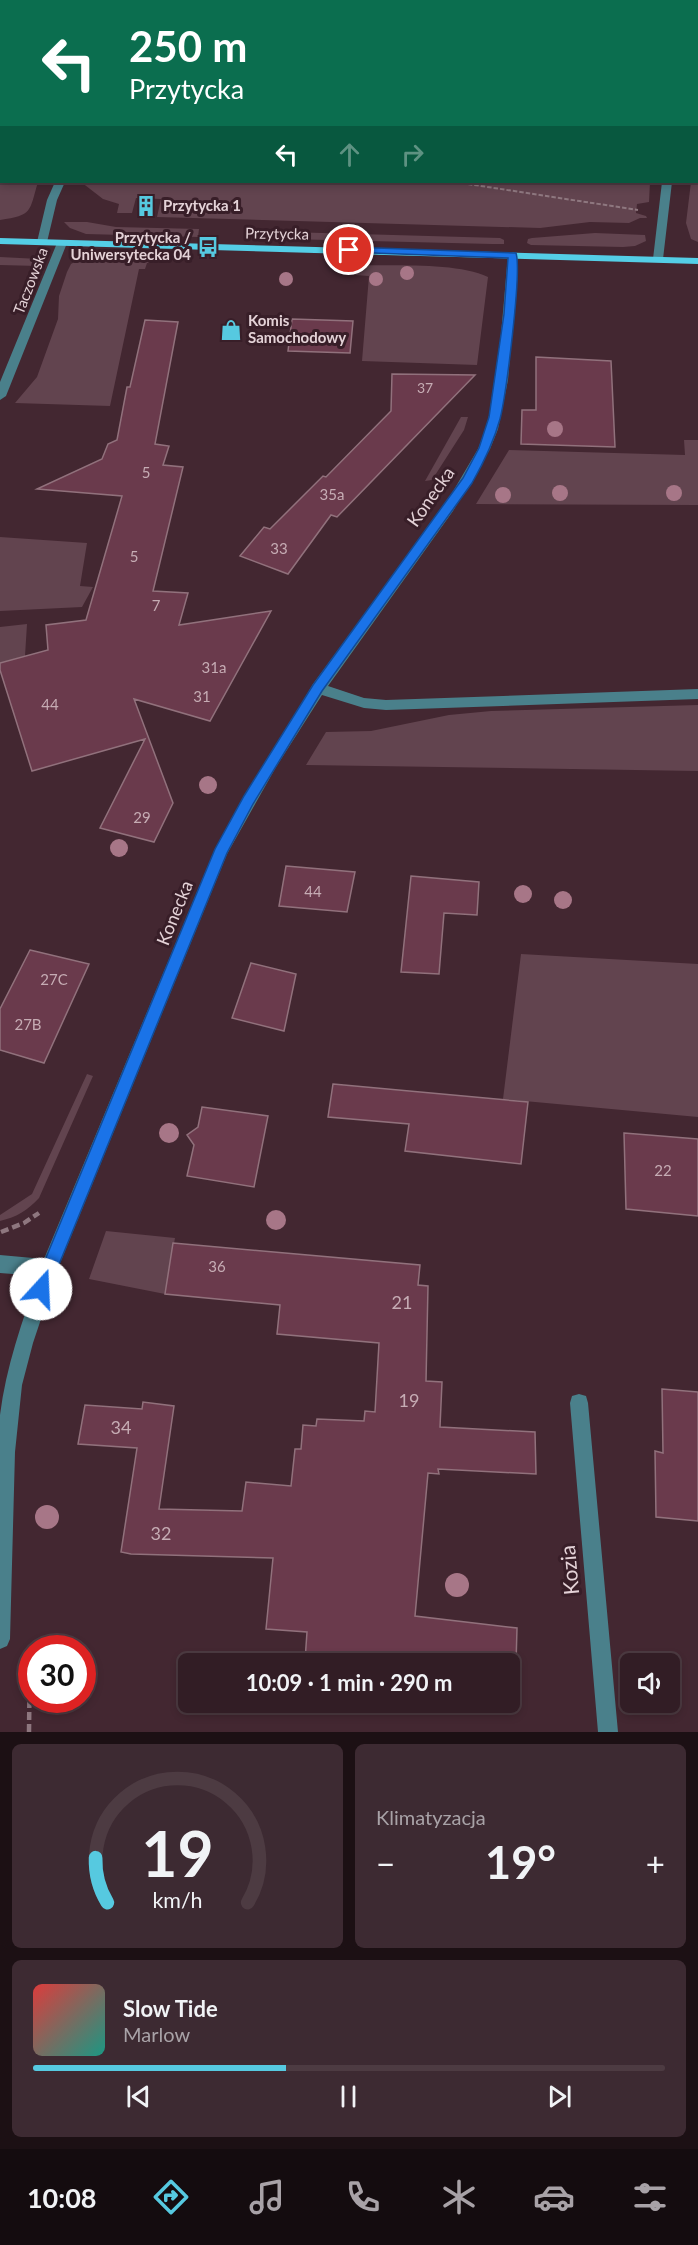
<!DOCTYPE html>
<html lang="pl">
<head>
<meta charset="utf-8">
<style>
  :root { --surface:#321d25; --page:#3d2a32; --text:#f1f3f6; --muted:#a8a2a7; --line:#4d3b42; --accent:#56c9e0 }
  body { margin:0; font-family:Lato,sans-serif; background:var(--page); color:var(--text); height:100vh; display:flex; flex-direction:column; font-size:22px; white-space:nowrap }
  * { box-sizing:border-box; margin:0 }
  p { font-size:20px; color:var(--muted) }
  .icon { flex:none; width:33px; height:33px; fill:none; stroke:currentColor; stroke-width:2; stroke-linecap:round; stroke-linejoin:round }
  .map { position:relative; height:1732px; overflow:hidden }
  .panel { display:flex; flex-direction:column; gap:12px; padding:12px; background:#1c1014; flex:1 }
  .panel>* { flex:none }
  .hud { position:absolute; left:0px; top:0px; width:699px; height:183px; box-shadow:0 3px 9px #0003,0 0 0 2px var(--line); background:#0b6e4f; color:#fff; overflow:hidden }
  .fabs { position:absolute; left:620px; top:1653px; display:grid; gap:12px }
  .fabs a { display:grid; place-items:center; width:60px; height:60px; border-radius:9px; background:var(--surface); box-shadow:0 3px 9px #0003,0 0 0 2px var(--line); font-size:30px }
  .speed { position:absolute; left:18px; top:1635px; display:flex; gap:12px; font-size:30px; font-weight:700; text-align:center }
  .speed>* { display:grid; place-content:center; width:78px; height:78px; border-radius:50%; background:var(--surface); box-shadow:0 3px 9px #0003,0 0 0 2px var(--line); line-height:1 }
  .speed .limit { border:9px solid #d22; background:#fff; color:#111 }
  .pin { position:absolute; display:grid; place-items:center; width:51px; height:51px; color:#fff; margin:-26px; border:3px solid #fff; border-radius:50%; box-shadow:0 2px 6px #0007 }
  .me { position:absolute; width:66px; margin:-33px; rotate:20deg; stroke-linejoin:round; filter:drop-shadow(0 0 4px #0008) }
  .turn { display:flex; align-items:center; gap:21px; height:126px; padding:0 30px; font-size:27px }
  .turn .icon { width:78px; height:78px; stroke-width:2.5 }
  .turn b { display:block; font-size:42px; line-height:51px }
  .lanes { display:flex; align-items:center; height:57px; padding:0 30px; background:#0003; justify-content:center; gap:30px; direction:ltr }
  .lanes .off { opacity:.35 }
  .big { font-size:45px; font-weight:700; line-height:1.1 }
  .panel .tile { flex:1; display:flex; flex-direction:column; justify-content:center; gap:9px; min-width:0; padding:0 21px; border-radius:9px; background:var(--page) }
  .panel .dial { align-items:center; gap:0 }
  .dial svg { height:156px; overflow:visible; fill:none; stroke:var(--line); stroke-width:7; stroke-linecap:round; text-anchor:middle }
  .dial text { fill:var(--text); stroke:none }
  .song { display:flex; align-items:center; gap:18px }
  .cover { width:72px; height:72px; border-radius:9px; background:linear-gradient(135deg,hsl(0 70% 55%),hsl(170 70% 35%)) }
  .played { height:6px; border-radius:3px; background:linear-gradient(90deg,var(--accent) 40%,var(--line) 40%) }
  .keys { display:flex; justify-content:space-around; direction:ltr }
  .heat { display:flex; justify-content:space-between; align-items:center; font-size:33px; direction:ltr }
  .panel .tiles { flex:1; display:grid; gap:12px; grid-template-columns:1fr 1fr }
  .tile:last-child { grid-column:span 2 }
  .trip { position:absolute; left:178px; top:1653px; width:342px; height:60px; border-radius:9px; background:var(--surface); box-shadow:0 3px 9px #0003,0 0 0 2px var(--line); font-weight:700; line-height:60px; text-align:center }
  .menu { display:flex; height:96px; justify-content:space-around; align-items:center; background:#140c0f; color:var(--muted) }
  .menu .icon { width:42px; height:42px }
  .menu .selected { color:var(--accent) }
  .menu b { font-size:27px; color:var(--text) }
  .map>svg:first-child { display:block }
  .green { fill:#62444f }
  .building { fill:#6a3a4c; stroke:#91717c; stroke-width:1.5 }
  .lines { fill:none; stroke-linecap:round; stroke-linejoin:round }
  .path-far1 { stroke:#8e777f; stroke-width:2; stroke-dasharray:4.5 2; stroke-linecap:butt }
  .path { stroke:#8e777f; stroke-width:4.5; stroke-dasharray:8 4; stroke-linecap:butt }
  .minor { fill:#4a808b; fill-rule:evenodd }
  .major { fill:#54cee6; fill-rule:evenodd }
  .tree { fill:#a77687 }
  .route { fill:#1a73e8; stroke:#114b97; stroke-width:1.5 }
  .labels { text-anchor:middle; stroke-width:6; stroke-linejoin:round; paint-order:stroke }
  .far-number-label { font-size:14px; fill:#c6acb4 }
  .far-poi-label { font-size:15px; font-weight:bold; fill:#e4d2d7; stroke:#381e28; text-anchor:start }
  .far-street-label { font-size:15px; fill:#e4d2d7; stroke:#381e28 }
  .number-label { font-size:15px; fill:#c6acb4 }
  .street-label { font-size:18px; fill:#e4d2d7; stroke:#381e28 }
  .near-number-label { font-size:18px; fill:#c6acb4 }
  .near-street-label { font-size:21px; fill:#e4d2d7; stroke:#381e28 }
</style>
</head>
<body>
<div class="map">
<svg width="698" height="1732" viewBox="0 0 698 1732">
  <rect width="100%" height="100%" fill="#432731"/>
  <!-- green -->
  <path class="green" d="M 149,0 L 672,0 L 148,1 Z
    M 698,119 L 698,242 L 691,239 L 686,223 L 691,182 L 698,182 Z
    M 0,158 L 2,182 L 38,182 C 29,212 33,215 0,220 Z
    M 81,182 L 650,182 L 649,202 L 637,204 L 636,213 L 646,216 L 647,218 L 640,218 L 629,223 L 590,222 L 540,228 L 157,217 L 161,199 L 136,198 L 132,213 L 117,213 L 119,204 L 103,199 Z
    M 64,222 L 87,222 L 116,227 L 199,229 L 198,237 L 86,234 L 70,228 Z
    M 287,232 L 500,238 L 504,240 L 504,244 L 492,244 L 287,239 Z
    M 595,233 L 645,235 L 646,241 L 635,246 L 623,247 L 531,245 L 527,243 L 528,239 L 532,238 Z
    M 104,256 L 155,259 L 155,262 L 147,263 L 145,269 L 139,269 L 110,406 L 15,403 L 37,377 L 58,319 L 59,296 L 67,272 L 71,264 L 78,260 Z
    M 0,257 L 39,259 L 40,261 L 38,266 L 0,265 Z
    M 357,265 C 394,266 457,262 488,277 L 477,365 L 362,361 L 369,276 L 355,275 Z
    M 461,417 L 468,417 L 464,430 L 432,480 L 425,481 Z
    M 684,440 L 698,440 L 698,505 L 476,504 L 509,450 L 685,455 Z
    M 0,537 L 87,543 L 80,586 L 93,587 L 82,607 L 0,611 Z
    M 27,624 L 25,656 L 0,663 L 0,627 Z
    M 698,705 L 698,771 L 306,765 L 326,732 L 371,731 L 449,715 L 491,711 Z
    M 521,954 L 698,964 L 698,1117 L 503,1099 Z
    M 87,1074 L 93,1076 L 39,1198 C 28,1210 17,1217 0,1221 L 0,1215 L 32,1194 Z
    M 106,1231 L 175,1238 L 165,1294 L 89,1279 Z"/>
  <!-- building -->
  <path class="building" d="M 292,319 L 353,321 L 350,353 L 288,351 Z
    M 145,320 L 178,322 L 155,444 L 169,446 L 163,465 L 183,467 L 153,591 L 188,593 L 179,625 L 271,611 L 210,721 L 134,699 L 173,803 L 154,842 L 100,828 L 145,739 L 32,771 L 0,670 L 0,663 L 48,650 L 46,625 L 86,620 L 122,496 L 37,489 L 102,459 L 108,444 L 117,440 L 127,387 L 130,387 Z
    M 536,357 L 611,361 L 615,447 L 521,444 L 522,410 L 536,410 Z
    M 392,374 L 475,375 L 337,517 L 331,515 L 288,574 L 240,556 L 264,527 L 270,529 L 323,476 L 326,477 L 391,411 Z
    M 286,866 L 355,872 L 347,912 L 279,906 Z
    M 411,876 L 479,882 L 477,915 L 444,913 L 439,974 L 401,972 Z
    M 30,950 L 89,964 L 44,1063 L 0,1050 L 0,1009 Z
    M 251,963 L 296,974 L 284,1031 L 232,1018 Z
    M 333,1084 L 528,1102 L 521,1164 L 405,1151 L 409,1124 L 328,1117 Z
    M 202,1107 L 268,1116 L 254,1187 L 187,1176 L 194,1145 L 187,1135 L 198,1127 Z
    M 624,1133 L 698,1139 L 698,1216 L 626,1209 Z
    M 173,1243 L 420,1265 L 418,1285 L 428,1286 L 426,1381 L 442,1382 L 440,1427 L 535,1432 L 536,1474 L 438,1469 L 439,1474 L 428,1473 L 415,1616 L 517,1628 L 516,1664 L 344,1664 L 305,1661 L 307,1632 L 266,1629 L 273,1558 L 131,1554 L 121,1552 L 137,1448 L 78,1444 L 85,1405 L 142,1409 L 143,1402 L 174,1406 L 159,1509 L 242,1511 L 246,1482 L 291,1486 L 295,1449 L 301,1449 L 303,1425 L 316,1426 L 317,1419 L 364,1421 L 365,1411 L 375,1412 L 379,1343 L 277,1334 L 280,1305 L 165,1294 Z
    M 662,1389 L 698,1392 L 698,1521 L 656,1517 L 655,1451 L 663,1453 Z"/>
  <g class="lines">
    <!-- path-far1 -->
    <path class="path-far1" d="M 698,47 L 698,52
      M 455,182 L 638,210"/>
    <!-- path -->
    <path class="path" d="M 1,1232 L 24,1223 L 39,1213
      M 29,1732 L 30,1652"/>
    <!-- minor -->
    <path class="minor" d="M 132,0 L 142,0 L 142,2 L 132,2 Z
      M 683,0 L 693,0 L 693,2 L 683,2 Z
      M 55,182 L 65,182 L 57,200 L 47,242 L 42,245 L 37,242 L 47,200 Z
      M 662,182 L 672,182 L 663,259 L 658,262 L 653,259 Z
      M 62,240 L 67,243 L 6,396 L 0,400 L 0,382 L 57,243 Z
      M 513,252 L 518,255 L 508,380 L 498,429 L 490,449 L 453,511 L 328,686 L 364,698 L 386,700 L 698,689 L 698,699 L 386,710 L 364,708 L 322,695 L 276,767 L 227,854 L 58,1268 L 33,1343 L 22,1385 L 15,1452 L 10,1639 L 7,1646 L 0,1649 L 0,1415 C 6,1367 22,1322 38,1276 L 0,1273 L 0,1255 L 44,1259 L 215,849 L 313,684 L 445,505 L 478,449 L 486,429 L 497,380 L 508,255 Z
      M 579,1394 L 586,1396 L 588,1403 L 618,1732 L 598,1732 L 570,1403 L 572,1396 Z"/>
    <!-- major -->
    <path class="major" d="M 0,238 L 698,258 L 698,264 L 0,244 Z"/>
  </g>
  <!-- trees -->
  <g class="tree">
    <circle cx="407" cy="273" r="7"/>
    <circle cx="286" cy="279" r="7"/>
    <circle cx="376" cy="279" r="7"/>
    <circle cx="555" cy="429" r="8"/>
    <circle cx="560" cy="493" r="8"/>
    <circle cx="674" cy="493" r="8"/>
    <circle cx="503" cy="495" r="8"/>
    <circle cx="208" cy="785" r="9"/>
    <circle cx="119" cy="848" r="9"/>
    <circle cx="523" cy="894" r="9"/>
    <circle cx="563" cy="900" r="9"/>
    <circle cx="169" cy="1133" r="10"/>
    <circle cx="276" cy="1220" r="10"/>
    <circle cx="47" cy="1517" r="12"/>
    <circle cx="457" cy="1585" r="12"/>
  </g>
  <!-- route -->
  <path class="route" d="M 349,247 L 516,253 C 522,272 506,395 500,419 C 494,441 484,462 472,483 L 322,691 L 253,804 L 227,853 L 49,1289 L 47,1295 L 41,1297 L 35,1295 L 33,1289 L 215,849 L 244,796 L 313,685 L 463,478 L 479,448 L 489,417 L 504,314 L 508,258 L 346,252 L 344,250 Z"/>
  <!-- icons -->
  <defs>
    <symbol id="building-bare" viewBox="-9 -9 18 18"><path d="M-4-6H4V6H1V3H-1V6H-4ZM-2.5-4.3h1.7v1.8h-1.7ZM.8-4.3h1.7v1.8H.8ZM-2.5-1h1.7V.8h-1.7ZM.8-1h1.7V.8H.8Z" fill="#56c9e0" stroke="#381e28" stroke-width="2.5" paint-order="stroke"/></symbol>
    <symbol id="bus-bare" viewBox="-9 -9 18 18"><path d="M-5-6H5V4H4V6H2V4H-2V6H-4V4H-5ZM-3.5-4V0h7V-4ZM-3.5 1.2v1.5H-2V1.2ZM2 1.2v1.5H3.5V1.2Z" fill="#56c9e0" stroke="#381e28" stroke-width="2.5" paint-order="stroke"/></symbol>
    <symbol id="shop-bare" viewBox="-9 -9 18 18"><path d="M-5-2.5h2.3a2.7 3.5 0 0 1 5.4 0H5L5.5 6h-11ZM-1.5-2.5h3a1.5 2.3 0 0 0-3 0Z" fill="#56c9e0" stroke="#381e28" stroke-width="2.5" paint-order="stroke"/></symbol>
  </defs>
  <g fill-rule="evenodd">
    <use href="#building-bare" x="131" y="191" width="30" height="30"/>
    <use href="#bus-bare" x="193" y="232" width="30" height="30"/>
    <use href="#shop-bare" x="216" y="315" width="30" height="30"/>
  </g>
  <g class="labels">
    <!-- far-number labels -->
    <g class="far-number-label">
      <text x="425" y="393">37</text>
    </g>
    <!-- far-poi labels -->
    <g class="far-poi-label">
      <text x="163" y="211">Przytycka 1</text>
      <text x="191" y="243" text-anchor="end">Przytycka /<tspan x="191" dy="17">Uniwersytecka 04</tspan></text>
      <text x="248" y="326">Komis<tspan x="248" dy="17">Samochodowy</tspan></text>
    </g>
    <!-- far-street labels -->
    <g class="far-street-label">
      <text transform="translate(277 234) rotate(1)" y="5">Przytycka</text>
      <text transform="translate(31 281) rotate(-69)" y="5">Taczowska</text>
    </g>
    <!-- number labels -->
    <g class="number-label">
      <text x="146" y="478">5</text>
      <text x="332" y="500">35a</text>
      <text x="279" y="554">33</text>
      <text x="134" y="562">5</text>
      <text x="156" y="611">7</text>
      <text x="214" y="673">31a</text>
      <text x="202" y="702">31</text>
      <text x="50" y="710">44</text>
      <text x="142" y="823">29</text>
      <text x="313" y="897">44</text>
      <text x="54" y="985">27C</text>
      <text x="28" y="1030">27B</text>
      <text x="663" y="1176">22</text>
      <text x="217" y="1272">36</text>
    </g>
    <!-- street labels -->
    <g class="street-label">
      <text transform="translate(431 497) rotate(-55)" y="6">Konecka</text>
      <text transform="translate(175 913) rotate(-68)" y="6">Konecka</text>
    </g>
    <!-- near-number labels -->
    <g class="near-number-label">
      <text x="402" y="1309">21</text>
      <text x="409" y="1407">19</text>
      <text x="121" y="1434">34</text>
      <text x="161" y="1540">32</text>
    </g>
    <!-- near-street labels -->
    <g class="near-street-label">
      <text transform="translate(570 1570) rotate(-95)" y="7">Kozia</text>
    </g>
  </g>
</svg>
<div class="fabs">
<a><svg class="icon" aria-label="sound" viewBox="0 0 24 24"><path d="M4 9h4l5-4v14l-5-4H4zM17 9q2 3 0 6"/></svg></a>
</div>
<div class="speed"><div class="limit">30</div></div>
<div class="pin" style="left:349px;top:250px;background:#d93025"><svg class="icon" aria-label="arrive" viewBox="0 0 24 24"><path d="M6 21V4h12l-3 4 3 4H6"/></svg></div>
<svg class="me" style="left:41px;top:1289px" viewBox="-20 -20 40 40"><circle r="19" fill="#fff"/><path d="M0-13L10 11 0 6-10 11z" fill="#1a73e8"/></svg>
<div class="trip">10:09 · 1 min · 290 m</div>
<div class="hud">
<div class="turn"><svg class="icon" aria-label="left" viewBox="0 0 24 24"><path d="M17 20v-9H6M10 6l-5 5 5 5"/></svg><div><b>250 m</b>Przytycka</div></div>
<div class="lanes"><svg class="icon" aria-label="left" viewBox="0 0 24 24"><path d="M17 20v-9H6M10 6l-5 5 5 5"/></svg><svg class="icon off" aria-label="ahead" viewBox="0 0 24 24"><path d="M12 20V5M6 11l6-6 6 6"/></svg><svg class="icon off" aria-label="right" viewBox="0 0 24 24"><path d="M7 20v-9h11M14 6l5 5-5 5"/></svg></div>
</div>
</div>
<section class="panel">
<div class="tiles">
<div class="tile dial"><svg viewBox="0 0 100 80">
<path d="M14 69A42 42 0 1 1 86 69"/>
<path d="M14 69A42 42 0 0 1 8 46" stroke="#56c9e0"/>
<text x="50" y="56" font-size="32" font-weight="700">19</text>
<text x="50" y="72" font-size="11">km/h</text>
</svg></div>
<div class="tile"><p>Klimatyzacja</p>
<div class="heat"><a>−</a><b class="big">19°</b><a>+</a></div>
</div>
<div class="tile">
<div class="song"><i class="cover"></i><div><b>Slow Tide</b><p>Marlow</p></div></div>
<div class="played"></div>
<div class="keys"><svg class="icon" aria-label="previous" viewBox="0 0 24 24"><path d="M18 5L8 12l10 7zM5 5v14"/></svg><svg class="icon" aria-label="pause" viewBox="0 0 24 24"><path d="M8 5v14M16 5v14"/></svg><svg class="icon" aria-label="next" viewBox="0 0 24 24"><path d="M6 5l10 7-10 7zM19 5v14"/></svg></div>
</div>
</div>
</section>
<nav class="menu">
<b>10:08</b>
<svg class="icon selected" aria-label="directions" viewBox="0 0 24 24"><path d="M12 3l9 9-9 9-9-9zM9 14v-3h6M13 9l2 2-2 2"/></svg>
<svg class="icon" aria-label="music" viewBox="0 0 24 24"><path d="M9 18V5l10-2v13"/><circle cx="6" cy="18" r="3"/><circle cx="16" cy="16" r="3"/></svg>
<svg class="icon" aria-label="phone" viewBox="0 0 24 24"><path d="M5 4h4l2 5-3 2q2 4 5 5l2-3 5 2v4C11 20 4 13 5 4z"/></svg>
<svg class="icon" aria-label="climate" viewBox="0 0 24 24"><path d="M12 3v18M4 7l16 10M4 17L20 7"/></svg>
<svg class="icon" aria-label="car" viewBox="0 0 24 24"><path d="M5 17H2v-5l4-1 3-4h7l3 4 3 1v5h-3M9 17h6M6 11h13"/><circle cx="7" cy="17" r="2"/><circle cx="17" cy="17" r="2"/></svg>
<svg class="icon" aria-label="filters" viewBox="0 0 24 24"><path d="M4 7h16M4 17h16"/><circle cx="9" cy="7" r="2"/><circle cx="15" cy="17" r="2"/></svg>
</nav>
</body>
</html>
